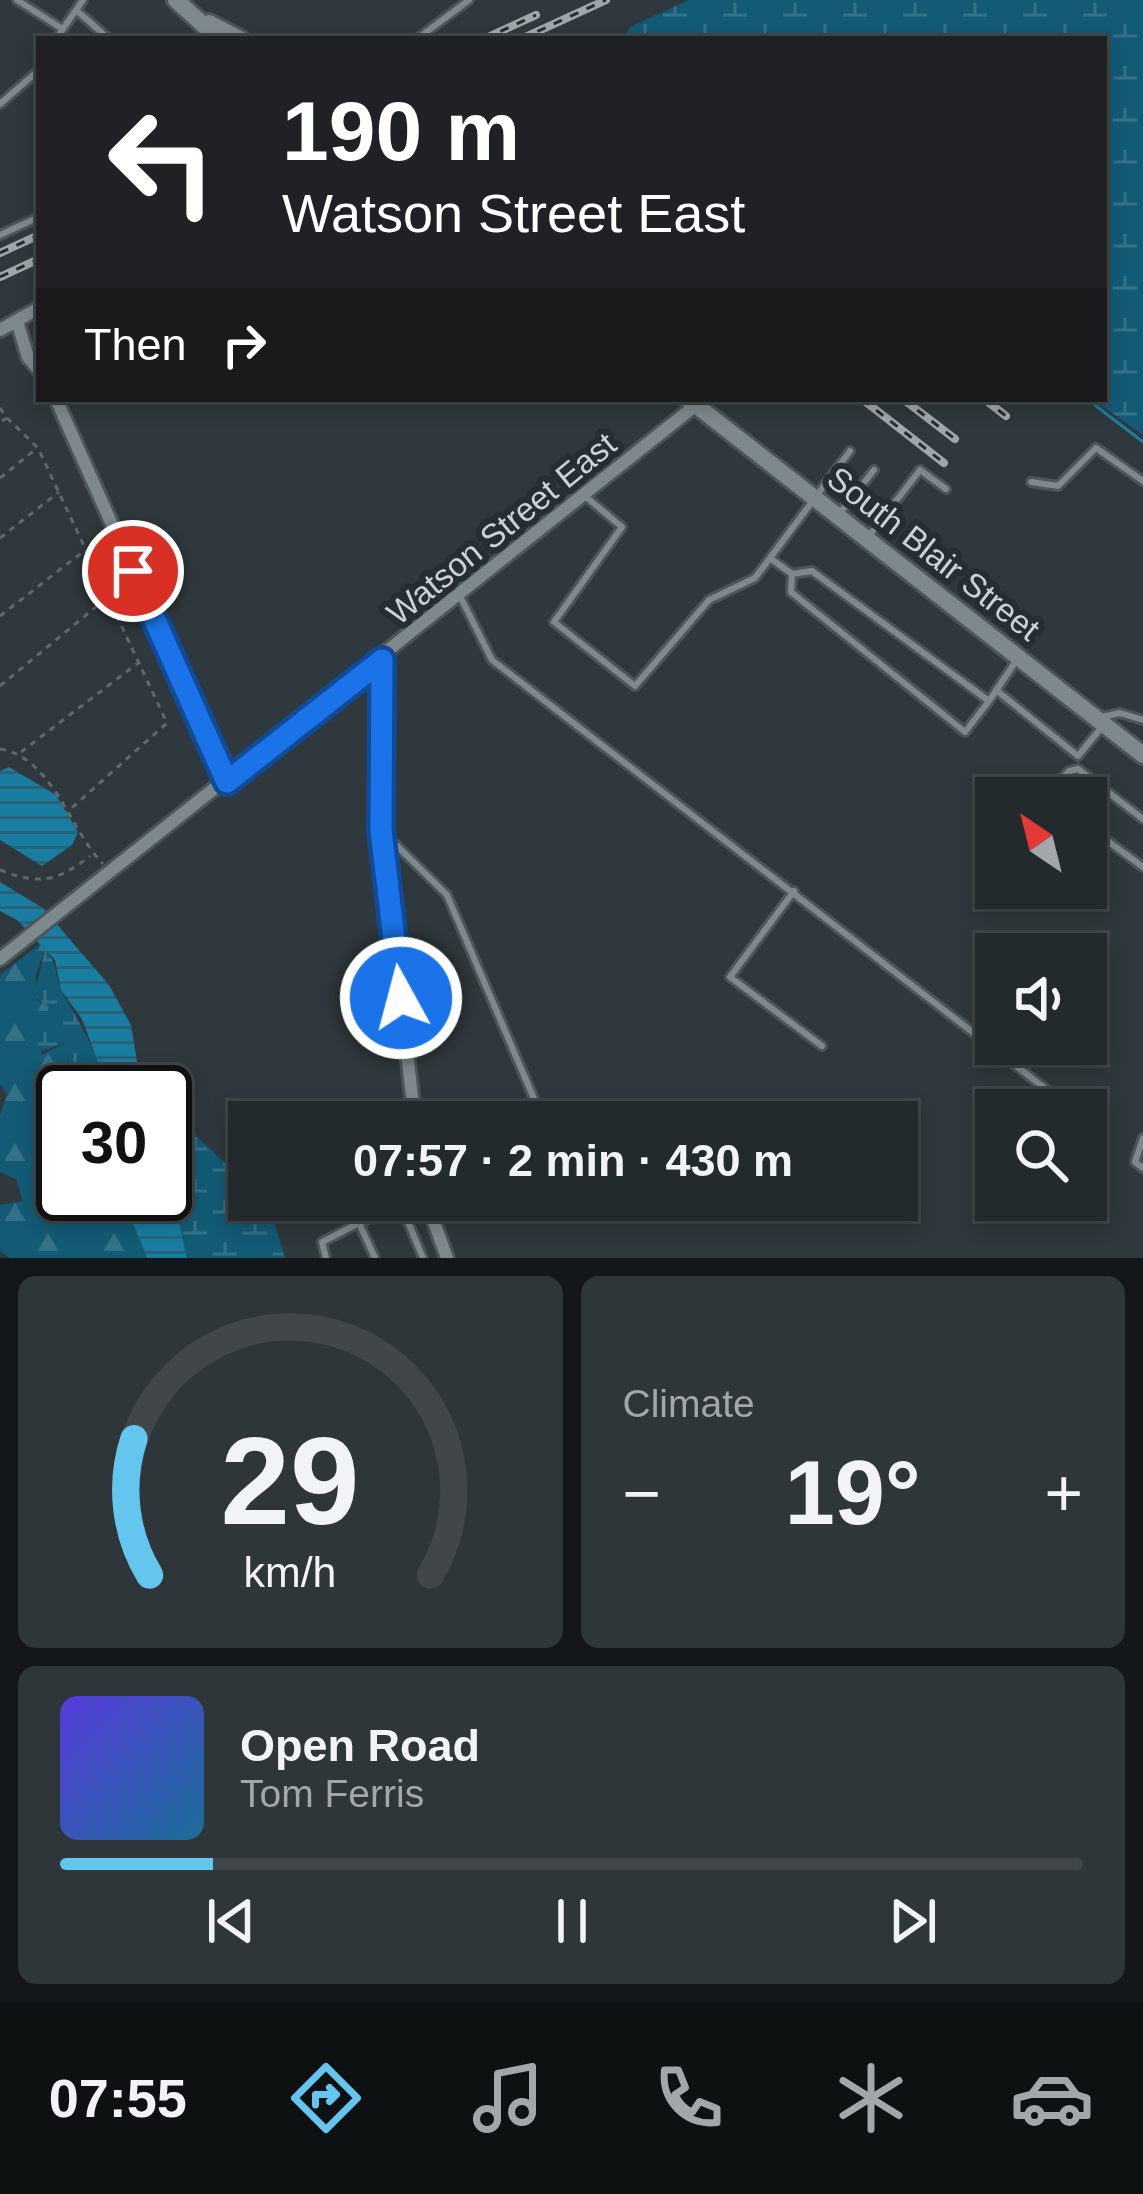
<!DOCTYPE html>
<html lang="en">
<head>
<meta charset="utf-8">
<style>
  :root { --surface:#232a2d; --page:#2f3639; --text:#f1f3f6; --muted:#a3a7aa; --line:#404649; --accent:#64c5ee }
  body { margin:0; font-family:Arial,sans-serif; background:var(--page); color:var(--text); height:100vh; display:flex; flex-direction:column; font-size:45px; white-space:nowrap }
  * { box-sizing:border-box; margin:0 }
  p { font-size:39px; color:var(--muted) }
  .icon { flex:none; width:66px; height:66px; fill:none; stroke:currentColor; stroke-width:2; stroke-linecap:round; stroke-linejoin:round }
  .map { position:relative; height:1258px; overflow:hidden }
  .sheet { display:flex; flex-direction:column; gap:18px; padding:18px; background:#131719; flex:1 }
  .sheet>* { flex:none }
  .banner { position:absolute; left:36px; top:36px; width:1071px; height:366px; border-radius:0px; box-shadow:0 6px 18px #0003,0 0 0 3px var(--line); background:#202124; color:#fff; overflow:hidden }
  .needle { width:78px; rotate:325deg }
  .fabs { position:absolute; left:975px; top:777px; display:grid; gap:24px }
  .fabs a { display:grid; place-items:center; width:132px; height:132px; border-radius:0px; background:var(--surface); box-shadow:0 6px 18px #0003,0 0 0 3px var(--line); font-size:60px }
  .speed { position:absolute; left:36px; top:1065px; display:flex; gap:24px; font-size:60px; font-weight:700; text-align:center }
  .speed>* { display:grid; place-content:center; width:156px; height:156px; border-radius:50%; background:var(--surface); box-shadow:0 6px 18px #0003,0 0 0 3px var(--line); line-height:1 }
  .speed .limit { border:6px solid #111; border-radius:18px; background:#fff; color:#111 }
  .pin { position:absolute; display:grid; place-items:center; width:102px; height:102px; color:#fff; margin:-51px; border:6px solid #fff; border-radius:50%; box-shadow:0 3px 12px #0007 }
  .me { position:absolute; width:132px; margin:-66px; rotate:353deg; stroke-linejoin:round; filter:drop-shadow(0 0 9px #0008) }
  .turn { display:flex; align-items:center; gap:42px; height:252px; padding:0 48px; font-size:54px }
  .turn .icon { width:156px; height:156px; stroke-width:2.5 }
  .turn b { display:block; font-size:84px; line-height:102px }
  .then { display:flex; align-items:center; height:114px; padding:0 48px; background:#0003; gap:24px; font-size:45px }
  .big { font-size:90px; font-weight:700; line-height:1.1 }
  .sheet .widget { flex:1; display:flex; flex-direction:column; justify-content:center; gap:18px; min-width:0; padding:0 42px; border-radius:18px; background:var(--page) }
  .sheet .dial { align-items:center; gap:0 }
  .dial svg { height:312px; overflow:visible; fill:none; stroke:var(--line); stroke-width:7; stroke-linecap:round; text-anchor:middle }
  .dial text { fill:var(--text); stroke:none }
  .song { display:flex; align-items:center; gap:36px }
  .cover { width:144px; height:144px; border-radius:18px; background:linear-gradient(135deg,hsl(250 70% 55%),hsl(200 70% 35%)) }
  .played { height:12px; border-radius:6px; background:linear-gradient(90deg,var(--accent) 15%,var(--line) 15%) }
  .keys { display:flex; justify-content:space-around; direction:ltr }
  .heat { display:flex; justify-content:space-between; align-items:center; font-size:66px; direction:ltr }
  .sheet .tiles { flex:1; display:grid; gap:18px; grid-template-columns:1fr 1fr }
  .widget:last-child { grid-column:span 2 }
  .trip { position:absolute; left:228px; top:1101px; width:690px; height:120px; border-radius:0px; background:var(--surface); box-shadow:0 6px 18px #0003,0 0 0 3px var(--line); font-weight:700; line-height:120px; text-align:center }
  .tab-bar { display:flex; height:192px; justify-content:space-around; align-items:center; background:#0e1112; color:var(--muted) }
  .tab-bar .icon { width:84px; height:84px }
  .tab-bar .selected { color:var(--accent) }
  .tab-bar b { font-size:54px; color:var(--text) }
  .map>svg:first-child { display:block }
  .forest { fill:url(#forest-firs) }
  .wetland { fill:url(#wetland-marsh) }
  .water { fill:url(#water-rules) }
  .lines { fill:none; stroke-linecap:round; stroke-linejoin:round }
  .stream { stroke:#187da1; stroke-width:3 }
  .service-casing { stroke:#4d5558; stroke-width:12 }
  .minor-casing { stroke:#4d5558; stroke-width:18 }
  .tertiary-casing { stroke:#4d5558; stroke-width:22 }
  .path { stroke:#60686c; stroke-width:3; stroke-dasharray:6 6; stroke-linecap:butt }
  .service { stroke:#7e898e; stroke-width:6 }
  .minor { stroke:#7e898e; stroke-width:12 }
  .tertiary { stroke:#7e898e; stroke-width:16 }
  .rail-casing { stroke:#a0a7aa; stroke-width:8 }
  .rail { stroke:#252e32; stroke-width:3; stroke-dasharray:9; stroke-linecap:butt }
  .route-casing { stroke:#114b97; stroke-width:30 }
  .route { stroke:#1a73e8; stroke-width:21 }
  .labels { text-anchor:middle; stroke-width:12; stroke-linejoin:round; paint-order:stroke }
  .street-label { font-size:33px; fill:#ccd2d5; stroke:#252e32 }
</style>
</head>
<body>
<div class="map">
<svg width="1143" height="1258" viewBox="0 0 1143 1258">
  <defs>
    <pattern id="forest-firs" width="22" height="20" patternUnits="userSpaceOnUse" patternTransform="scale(3)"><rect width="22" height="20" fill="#135a75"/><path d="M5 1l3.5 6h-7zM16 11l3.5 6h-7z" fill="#347188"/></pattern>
    <pattern id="wetland-marsh" width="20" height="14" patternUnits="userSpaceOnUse" patternTransform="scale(3)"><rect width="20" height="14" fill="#135a75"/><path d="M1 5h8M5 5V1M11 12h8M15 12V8" fill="none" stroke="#347188"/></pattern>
    <pattern id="water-rules" width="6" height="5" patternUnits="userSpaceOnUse" patternTransform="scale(3)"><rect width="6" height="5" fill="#187da1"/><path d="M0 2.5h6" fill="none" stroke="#27647a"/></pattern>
  </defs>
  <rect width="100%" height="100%" fill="#2f383c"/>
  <!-- forest -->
  <path class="forest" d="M 40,944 L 45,949 L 36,974 L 37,1000 L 49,1006 L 41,1055 L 65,1043 L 69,1067 C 30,1087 58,1088 43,1116 C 40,1122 35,1126 34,1132 L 42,1146 L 61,1158 L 63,1194 L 81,1194 L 106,1211 L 128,1209 L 147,1258 L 10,1258 L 0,1251 L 0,1205 L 23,1201 L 16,1179 L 0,1172 L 0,1115 L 7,1095 L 0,1084 L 0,975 Z"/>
  <!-- wetland -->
  <path class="wetland" d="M 689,0 L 1143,0 L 1143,435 L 1092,399 L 1104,399 L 1104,39 L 623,39 L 630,27 Z
    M 45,949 C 58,963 55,978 63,994 C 82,1027 98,1054 109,1092 L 63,1092 L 63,1116 L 43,1119 L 44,1085 L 69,1062 L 64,1043 L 35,1054 L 49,1007 L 34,996 Z
    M 165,1106 L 249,1186 L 249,1200 L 269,1205 L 285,1258 L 187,1258 L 165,1157 Z"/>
  <!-- water -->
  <path class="water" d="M 9,767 L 56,795 L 78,832 L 72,845 L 42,866 L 0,840 L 0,771 Z
    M 0,882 L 43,908 L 109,985 L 131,1025 L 142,1092 L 109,1092 L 82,1019 L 61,990 L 55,960 L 17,920 L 0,911 Z
    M 165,1157 L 187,1258 L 147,1258 L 128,1210 L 97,1209 L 81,1194 L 165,1194 Z"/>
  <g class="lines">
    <!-- stream -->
    <path class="stream" d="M 1087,399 L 1143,442"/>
    <defs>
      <path id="service" d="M 17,0 L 61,28
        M 76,10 L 109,39
        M 56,39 L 83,0
        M 417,39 L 469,0
        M 0,104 L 39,70
        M 0,235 L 39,217
        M 1031,482 L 1058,486 L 1096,448 L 1143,481
        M 586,497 L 622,527 L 554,622 L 635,686 L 709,600 L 755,578 L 850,451
        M 840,513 L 874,470
        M 869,536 L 920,470 L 946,489
        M 770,558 L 792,574 L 812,571 L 989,701 L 1016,661
        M 792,574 L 791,592 L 965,732 L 989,701
        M 460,596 L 492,660 L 1073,1110
        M 996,690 L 1078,756 L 1101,728
        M 1101,717 L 1120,713 L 1143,720
        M 1078,769 L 1143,819
        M 1050,798 L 1047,795 L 1069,771 L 1078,769
        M 1086,825 L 1143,867
        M 384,833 L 447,895 L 535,1101
        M 794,891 L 730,977 L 822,1046
        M 1086,1120 L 1090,1123
        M 1143,1138 L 1135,1162 L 1143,1168
        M 359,1223 L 401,1205 L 423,1258
        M 326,1258 L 322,1242 L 359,1223 L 375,1258"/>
      <path id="minor" d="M 17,321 L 28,357 L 39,370
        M 0,330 L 39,308
        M 56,399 L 227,782
        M 381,660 L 381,830 L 415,1122
        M 0,959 L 696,405
        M 426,1200 L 447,1258"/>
      <path id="tertiary" d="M 176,0 L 219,39
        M 209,23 L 240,39
        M 688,399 L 1143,755"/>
    </defs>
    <!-- service casing -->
    <use href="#service" class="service-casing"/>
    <!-- minor casing -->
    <use href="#minor" class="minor-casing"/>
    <!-- tertiary casing -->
    <use href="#tertiary" class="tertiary-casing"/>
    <!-- path -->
    <path class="path" d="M 0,408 L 7,418 L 0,422
      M 7,418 L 38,448 L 167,723 L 67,812
      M 0,478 L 36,449
      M 0,538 L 59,492
      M 0,616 L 84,551
      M 0,686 L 108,597
      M 0,749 C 53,758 69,829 103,864
      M 21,752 L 138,663
      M 0,870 C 39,885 57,882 90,856"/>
    <!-- service -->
    <use href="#service" class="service"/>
    <!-- minor -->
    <use href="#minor" class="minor"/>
    <!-- tertiary -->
    <use href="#tertiary" class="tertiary"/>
    <defs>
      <path id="rail" d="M 484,39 L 536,15
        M 521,39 L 606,0
        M 0,253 L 39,235
        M 0,277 L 39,259
        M 862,399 L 944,463
        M 903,399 L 955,439
        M 984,399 L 1006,416"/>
    </defs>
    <!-- rail casing -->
    <use href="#rail" class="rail-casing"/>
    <!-- rail -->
    <use href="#rail" class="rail"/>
  </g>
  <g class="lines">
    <defs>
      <path id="route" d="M 133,571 L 227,782 L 382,660 L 381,830 L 401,998"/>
    </defs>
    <!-- route casing -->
    <use href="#route" class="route-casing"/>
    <!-- route -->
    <use href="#route" class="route"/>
  </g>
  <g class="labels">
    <!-- street labels -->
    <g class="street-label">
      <text transform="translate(501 528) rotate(-39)" y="12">Watson Street East</text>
      <text transform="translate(934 553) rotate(38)" y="12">South Blair Street</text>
    </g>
  </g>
</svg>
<div class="fabs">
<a><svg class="needle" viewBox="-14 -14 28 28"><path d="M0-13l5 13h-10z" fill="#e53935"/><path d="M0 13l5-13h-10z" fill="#a3a7aa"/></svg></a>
<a><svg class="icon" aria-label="sound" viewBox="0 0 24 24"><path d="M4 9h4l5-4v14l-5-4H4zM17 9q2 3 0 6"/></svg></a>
<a><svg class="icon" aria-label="search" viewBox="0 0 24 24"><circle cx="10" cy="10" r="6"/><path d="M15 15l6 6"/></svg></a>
</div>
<div class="speed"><div class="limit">30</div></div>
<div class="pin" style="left:133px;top:571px;background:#d93025"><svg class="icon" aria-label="arrive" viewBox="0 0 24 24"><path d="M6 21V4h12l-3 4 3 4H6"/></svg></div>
<svg class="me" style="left:401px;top:998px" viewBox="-20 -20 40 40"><circle r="17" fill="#1a73e8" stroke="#fff" stroke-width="3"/><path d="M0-11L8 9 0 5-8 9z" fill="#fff"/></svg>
<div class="trip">07:57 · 2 min · 430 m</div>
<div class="banner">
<div class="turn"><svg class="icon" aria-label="left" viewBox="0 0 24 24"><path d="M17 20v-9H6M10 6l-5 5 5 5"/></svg><div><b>190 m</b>Watson Street East</div></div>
<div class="then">Then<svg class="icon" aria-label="right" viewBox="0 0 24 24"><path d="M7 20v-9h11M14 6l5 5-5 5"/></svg></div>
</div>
</div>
<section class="sheet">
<div class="tiles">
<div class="widget dial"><svg viewBox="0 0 100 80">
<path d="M14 69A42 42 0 1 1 86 69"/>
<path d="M14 69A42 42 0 0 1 10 34" stroke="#64c5ee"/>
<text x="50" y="56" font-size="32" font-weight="700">29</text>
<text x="50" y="72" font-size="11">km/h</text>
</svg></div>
<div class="widget"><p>Climate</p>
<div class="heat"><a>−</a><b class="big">19°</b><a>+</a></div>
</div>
<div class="widget">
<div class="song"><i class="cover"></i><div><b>Open Road</b><p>Tom Ferris</p></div></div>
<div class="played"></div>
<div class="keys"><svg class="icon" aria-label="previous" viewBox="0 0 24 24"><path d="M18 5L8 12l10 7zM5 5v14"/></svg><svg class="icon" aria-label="pause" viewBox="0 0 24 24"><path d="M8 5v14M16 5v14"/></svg><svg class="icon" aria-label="next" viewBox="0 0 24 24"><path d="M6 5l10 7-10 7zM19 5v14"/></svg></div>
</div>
</div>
</section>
<nav class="tab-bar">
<b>07:55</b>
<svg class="icon selected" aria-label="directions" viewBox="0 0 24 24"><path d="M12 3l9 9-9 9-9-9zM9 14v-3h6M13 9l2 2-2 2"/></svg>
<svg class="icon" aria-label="music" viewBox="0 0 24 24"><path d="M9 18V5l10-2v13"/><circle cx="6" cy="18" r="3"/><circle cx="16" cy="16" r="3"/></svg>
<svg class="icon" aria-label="phone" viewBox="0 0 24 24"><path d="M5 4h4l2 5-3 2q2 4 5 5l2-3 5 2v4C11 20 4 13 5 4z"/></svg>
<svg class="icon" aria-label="climate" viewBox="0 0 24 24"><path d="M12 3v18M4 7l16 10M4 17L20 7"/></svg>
<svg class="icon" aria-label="car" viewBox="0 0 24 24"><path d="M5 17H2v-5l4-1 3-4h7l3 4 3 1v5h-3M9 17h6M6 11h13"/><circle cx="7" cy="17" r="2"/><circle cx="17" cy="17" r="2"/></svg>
</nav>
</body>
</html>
